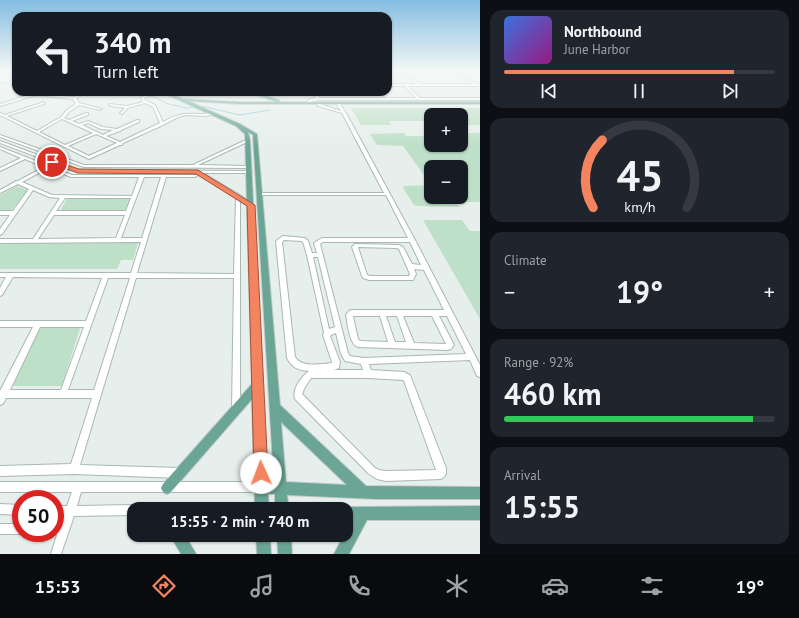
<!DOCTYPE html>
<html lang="en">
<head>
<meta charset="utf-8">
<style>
  :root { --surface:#171b24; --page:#20242c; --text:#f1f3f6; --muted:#9ea1a6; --line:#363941; --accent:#f4845f }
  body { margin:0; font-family:"PT Sans",sans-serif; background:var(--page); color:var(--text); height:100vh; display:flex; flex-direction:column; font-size:15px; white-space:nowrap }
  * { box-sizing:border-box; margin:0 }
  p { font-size:13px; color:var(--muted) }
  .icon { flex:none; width:22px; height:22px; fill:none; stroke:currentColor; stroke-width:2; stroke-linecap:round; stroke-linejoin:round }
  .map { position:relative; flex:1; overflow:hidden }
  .panel { display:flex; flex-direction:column; gap:10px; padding:10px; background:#0d0f14; width:319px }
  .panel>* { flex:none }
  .top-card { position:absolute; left:12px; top:12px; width:380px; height:84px; border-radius:12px; box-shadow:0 1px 3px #0004; background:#171b24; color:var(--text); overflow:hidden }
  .tools { position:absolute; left:424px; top:108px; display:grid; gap:8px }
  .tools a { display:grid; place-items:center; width:44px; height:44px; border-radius:8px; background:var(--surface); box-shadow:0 1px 3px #0004; font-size:20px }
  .speed { position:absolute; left:12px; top:490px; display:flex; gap:8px; font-size:20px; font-weight:700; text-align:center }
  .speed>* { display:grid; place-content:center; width:52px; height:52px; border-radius:50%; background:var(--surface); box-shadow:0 1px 3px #0004; line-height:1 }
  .speed .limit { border:6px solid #d22; background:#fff; color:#111 }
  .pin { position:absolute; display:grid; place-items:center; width:34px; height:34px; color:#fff; margin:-17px; border:2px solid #fff; border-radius:50%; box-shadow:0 1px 4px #0007 }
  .me { position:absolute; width:44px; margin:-22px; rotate:358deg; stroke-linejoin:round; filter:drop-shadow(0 0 3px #0008) }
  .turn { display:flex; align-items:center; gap:14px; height:84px; padding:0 16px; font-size:18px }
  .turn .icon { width:52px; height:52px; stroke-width:2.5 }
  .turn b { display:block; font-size:28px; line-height:34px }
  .big { font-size:30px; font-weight:800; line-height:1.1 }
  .panel .widget { flex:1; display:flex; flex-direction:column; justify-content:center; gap:6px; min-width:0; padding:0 14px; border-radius:12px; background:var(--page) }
  .panel .dial { align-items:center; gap:0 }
  .dial svg { height:104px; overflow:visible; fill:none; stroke:var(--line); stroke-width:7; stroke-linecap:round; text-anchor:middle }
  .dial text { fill:var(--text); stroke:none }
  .song { display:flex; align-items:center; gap:12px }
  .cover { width:48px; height:48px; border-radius:6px; background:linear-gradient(135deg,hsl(220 70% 55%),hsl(310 70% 35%)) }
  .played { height:4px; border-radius:2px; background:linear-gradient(90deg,var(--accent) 85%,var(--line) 85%) }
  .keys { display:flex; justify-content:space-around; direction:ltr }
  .heat { display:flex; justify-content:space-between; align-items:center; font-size:22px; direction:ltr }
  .charge { height:6px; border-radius:3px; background:linear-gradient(90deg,#34c759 92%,var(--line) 0) }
  .trip { position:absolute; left:127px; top:502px; width:226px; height:40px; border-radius:12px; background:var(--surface); box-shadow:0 1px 3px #0004; font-weight:800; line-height:40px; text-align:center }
  .menu { display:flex; height:64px; justify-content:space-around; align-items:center; background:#090b0e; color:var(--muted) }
  .menu .icon { width:28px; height:28px }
  .menu .on { color:var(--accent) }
  .menu b { font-size:18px; color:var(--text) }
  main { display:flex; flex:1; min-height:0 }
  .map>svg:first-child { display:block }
  .green { fill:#bfe0c8; fill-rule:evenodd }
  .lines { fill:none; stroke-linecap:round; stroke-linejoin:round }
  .stream { stroke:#8ec9d4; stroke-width:1 }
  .minor-casing { stroke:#a8b8b2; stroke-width:2 }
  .major-casing { stroke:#c2cac8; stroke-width:2 }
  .minor { fill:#fff; fill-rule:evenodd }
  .major { fill:#6aa596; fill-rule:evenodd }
  .route { fill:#f4845f; stroke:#9f563e }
</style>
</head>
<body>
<main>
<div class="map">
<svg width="480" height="554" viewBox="0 0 480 554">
  <rect width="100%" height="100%" fill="#e6efeb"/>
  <!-- green -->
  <path class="green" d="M 351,108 L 480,108 L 480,125 L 461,125 L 461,115 L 431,115 L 431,125 L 428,125 L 424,121 L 389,121 L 391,125 L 361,125 Z
    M 404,133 L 406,136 L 430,136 L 428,133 L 431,133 L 431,145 L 461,145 L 461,133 L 480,133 L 480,202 L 456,202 L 459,207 L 418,206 L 414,205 L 403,188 L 404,186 L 431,185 L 403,146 L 377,145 L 370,134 ZM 431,167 L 461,167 L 461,197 L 431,197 Z
    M 17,186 L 28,190 L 11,211 L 0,211 L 0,195 Z
    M 67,199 L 131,199 L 126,211 L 60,211 Z
    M 423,220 L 462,220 L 470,231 L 480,231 L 480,319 Z
    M 0,242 L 138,243 L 133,260 L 121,260 L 117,269 L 0,269 Z
    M 81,325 L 62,386 L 10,386 L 38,327 Z"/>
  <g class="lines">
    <!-- stream -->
    <path class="stream" d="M 0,83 L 16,85
      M 134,92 L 147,94 L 169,104 L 186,108 L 202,106 L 239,115 L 270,110"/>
    <defs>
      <path id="minor" d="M 388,70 L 456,70 L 478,84 L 480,84 L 480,86 L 408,86 L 420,98 L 480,98 L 480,100 L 318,100 L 312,101 L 309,104 L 306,103 L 310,99 L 316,98 L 315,92 L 317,92 L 319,98 L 416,98 L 405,86 L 388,86 L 388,84 L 416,84 L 402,71 L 388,71 ZM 405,71 L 454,71 L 474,84 L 420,84 Z
        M 39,92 L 40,94 L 74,97 L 84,92 L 87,92 L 76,98 L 79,103 L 102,109 L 100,110 L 79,105 L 69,112 L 64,118 L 69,120 L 86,113 L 88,113 L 88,115 L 72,121 L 79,124 L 88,121 L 103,127 L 117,129 L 137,120 L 139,120 L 139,122 L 121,130 L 120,131 L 106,136 L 120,142 L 160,123 L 153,107 L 145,103 L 128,108 L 122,114 L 120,113 L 125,108 L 111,106 L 109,105 L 110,104 L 127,106 L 143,102 L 141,97 L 157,92 L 161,92 L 144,98 L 145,100 L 155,105 L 163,122 C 178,114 183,113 200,114 C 204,114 209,113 213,114 L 207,116 L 186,115 L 178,117 L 163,125 L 123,143 L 122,145 L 120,145 L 89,159 L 0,115 L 0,113 L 5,115 L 44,102 L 44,104 L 7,116 L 37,131 L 61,117 L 67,110 L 76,104 L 73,99 L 36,95 L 0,106 L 0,104 ZM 62,119 L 93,133 L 65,145 L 39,132 ZM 88,123 L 101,129 L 113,130 L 103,135 L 82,125 ZM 96,134 L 117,143 L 89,156 L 68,146 Z
        M 319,104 L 341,111 L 337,105 L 340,104 L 346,113 L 415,240 L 480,365 L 480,377 L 477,376 L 470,360 L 369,364 L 371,370 L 404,372 L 410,375 L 446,468 L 446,474 L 444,477 L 441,479 L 386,481 L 377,479 L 369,474 L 295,399 C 292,389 301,377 309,371 C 298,370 292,368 287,358 L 276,241 L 283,236 L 305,238 L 308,241 L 312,253 L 317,253 L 314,243 L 322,238 L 408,238 L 386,195 L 260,195 L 258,194 L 260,193 L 384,193 L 342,113 L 318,106 L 317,105 ZM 284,240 L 302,241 L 303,242 L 307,255 L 324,333 L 323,335 L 332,362 L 332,363 C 321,364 302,368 295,357 L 282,242 ZM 323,242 L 410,242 L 421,265 L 412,264 L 403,247 L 399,245 L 355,244 L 352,247 L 362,276 L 363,278 L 369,280 L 413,280 L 416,274 L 414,269 L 424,270 L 444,310 L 351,310 L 349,311 L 346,315 C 348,325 349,343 358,347 L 448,350 L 451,349 L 454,345 L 439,316 L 447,316 L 466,354 L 364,358 L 350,356 L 348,353 L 320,244 ZM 358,247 L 396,248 L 399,249 L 410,274 L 409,276 L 370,276 L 367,275 ZM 313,257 L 318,257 L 335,327 L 329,329 ZM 353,316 L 380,316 L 388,342 L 360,341 L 358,339 ZM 386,316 L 397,316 L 406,342 L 395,342 ZM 403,316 L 432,316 L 446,344 L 414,343 ZM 336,333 L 341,354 L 345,361 L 361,364 L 363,370 L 334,370 L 339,368 L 340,362 L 330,336 L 333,334 ZM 311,378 L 368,378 L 403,380 L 404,381 L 436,470 L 386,471 L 379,470 L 375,468 L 302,394 L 305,387 Z
        M 0,135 L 84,165 L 194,165 L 195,164 L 248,139 L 250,140 L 249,141 L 198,165 L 249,166 L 251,167 L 249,168 L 84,167 L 0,137 Z
        M 0,141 L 78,170 L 250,171 L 252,172 L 250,173 L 203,173 L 240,195 L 253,205 L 251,206 L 249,206 L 240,200 L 240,410 L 239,413 L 236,414 L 233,413 L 232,410 L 234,278 L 136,278 L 80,465 L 180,468 L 183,470 L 185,473 L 183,476 L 180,478 L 74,474 L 0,476 L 0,466 L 71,464 L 92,398 L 6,398 L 3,404 L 0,405 L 0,391 L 33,327 L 0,327 L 0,321 L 86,321 L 102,278 L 13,277 L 2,295 L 0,296 L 0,288 L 6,277 L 0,277 L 0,273 L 131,273 L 141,242 L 0,243 L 0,239 L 33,239 L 60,198 L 49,197 L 33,190 L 2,234 L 0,235 L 0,229 L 10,215 L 0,215 L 0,211 L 13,211 L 29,189 L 18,184 L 0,193 L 0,190 L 15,182 L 15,181 L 18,181 L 44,167 L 25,159 L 0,171 L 0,168 L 21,158 L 0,149 L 0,147 L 72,175 L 197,175 L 197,176 L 195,177 L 166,177 L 137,273 L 234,274 L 236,197 L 197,173 L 78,172 L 0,143 ZM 48,168 L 71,177 L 139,177 L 132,196 L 52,195 L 22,182 ZM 144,177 L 161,177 L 142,238 L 121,238 ZM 65,198 L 131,198 L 126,211 L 56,211 ZM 54,215 L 125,215 L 116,238 L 38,239 ZM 108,278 L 130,278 L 94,390 L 68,390 ZM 40,327 L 84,327 L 61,390 L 10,390 Z
        M 0,482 L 261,482 L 264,484 L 266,487 L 264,490 L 261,492 L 81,492 L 77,506 L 134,505 L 137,507 L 139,509 L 134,509 L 134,515 L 74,516 L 61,554 L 51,554 L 57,535 L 51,533 L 55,533 L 55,525 L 61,525 L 64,516 L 55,516 L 55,506 L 67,506 L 72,492 L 0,492 Z
        M 0,504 L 21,505 L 21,515 L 0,514 Z
        M 153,504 L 168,504 L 171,506 L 173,509 L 148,509 L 150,506 Z
        M 0,524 L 21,524 L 21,533 L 24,533 L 21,534 L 0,534 Z"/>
      <path id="major" d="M 161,92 L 166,92 L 183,99 L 240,102 L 276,102 L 257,95 L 258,93 L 279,100 L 280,102 L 480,102 L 480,104 L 240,104 L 188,101 L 240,124 L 257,134 L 280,405 L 366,486 L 480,487 L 480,499 L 376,499 L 287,495 L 289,509 L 275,509 L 275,494 L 268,494 L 269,509 L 255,509 L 252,399 L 171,492 L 167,494 L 163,492 L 161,488 L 163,484 L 252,384 L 245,134 L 236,126 ZM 248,132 L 253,135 L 274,481 L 267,481 L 250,140 ZM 281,422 L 347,485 L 286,482 Z
        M 480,506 L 480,520 L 367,520 L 349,554 L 334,554 L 344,535 L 346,535 L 346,531 L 352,521 L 346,521 L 346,509 L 342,509 L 346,507 Z
        M 170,535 L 185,535 L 196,554 L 181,554 Z
        M 256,535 L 270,535 L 271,554 L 257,554 Z
        M 277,535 L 291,535 L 292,554 L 278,554 Z"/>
    </defs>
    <!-- minor casing -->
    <use href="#minor" class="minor-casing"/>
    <!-- major casing -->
    <use href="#major" class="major-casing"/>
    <!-- minor -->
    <use href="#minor" class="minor"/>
    <!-- major -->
    <use href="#major" class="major"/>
  </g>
  <!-- sky -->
  <linearGradient id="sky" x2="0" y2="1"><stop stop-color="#84bce0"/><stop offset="0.48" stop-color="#f4f8f6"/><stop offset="1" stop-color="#f4f8f6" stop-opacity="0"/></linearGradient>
  <rect width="480" height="147" fill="url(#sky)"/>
  <!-- route -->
  <path class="route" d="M 52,160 L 79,169 L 198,170 L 255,205 L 268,473 L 266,478 L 261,480 L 256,478 L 254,473 L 247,206 L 196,174 L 78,173 L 50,163 L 50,161 Z"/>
</svg>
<div class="tools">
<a>+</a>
<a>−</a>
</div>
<div class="speed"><div class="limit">50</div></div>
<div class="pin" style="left:52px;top:162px;background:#d93025"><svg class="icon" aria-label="arrive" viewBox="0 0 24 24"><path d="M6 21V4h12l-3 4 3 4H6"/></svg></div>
<svg class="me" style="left:261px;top:473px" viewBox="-20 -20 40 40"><circle r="19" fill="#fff"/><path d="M0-13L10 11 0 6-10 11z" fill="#f4845f"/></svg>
<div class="trip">15:55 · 2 min · 740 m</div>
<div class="top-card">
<div class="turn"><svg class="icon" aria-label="left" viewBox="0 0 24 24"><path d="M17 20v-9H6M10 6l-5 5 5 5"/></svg><div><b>340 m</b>Turn left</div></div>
</div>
</div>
<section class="panel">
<div class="widget">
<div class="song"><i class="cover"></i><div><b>Northbound</b><p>June Harbor</p></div></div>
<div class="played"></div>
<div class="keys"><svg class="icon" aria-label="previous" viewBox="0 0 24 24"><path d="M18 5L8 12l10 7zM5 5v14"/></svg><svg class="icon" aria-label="pause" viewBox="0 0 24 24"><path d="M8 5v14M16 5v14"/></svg><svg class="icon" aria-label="next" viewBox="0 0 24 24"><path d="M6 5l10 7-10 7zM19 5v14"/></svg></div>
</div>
<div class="widget dial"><svg viewBox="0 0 100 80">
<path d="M14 69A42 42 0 1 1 86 69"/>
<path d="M14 69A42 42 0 0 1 21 17" stroke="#f4845f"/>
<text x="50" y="56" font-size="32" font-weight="700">45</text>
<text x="50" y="72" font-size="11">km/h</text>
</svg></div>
<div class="widget"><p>Climate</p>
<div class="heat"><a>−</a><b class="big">19°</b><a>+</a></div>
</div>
<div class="widget"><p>Range · 92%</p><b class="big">460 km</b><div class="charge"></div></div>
<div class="widget"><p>Arrival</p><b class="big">15:55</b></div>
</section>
</main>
<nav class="menu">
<b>15:53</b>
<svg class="icon on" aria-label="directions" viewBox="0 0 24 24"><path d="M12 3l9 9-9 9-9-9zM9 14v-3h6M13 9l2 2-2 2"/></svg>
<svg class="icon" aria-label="music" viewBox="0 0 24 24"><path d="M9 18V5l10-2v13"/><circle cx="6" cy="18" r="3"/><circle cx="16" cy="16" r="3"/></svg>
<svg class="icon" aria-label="phone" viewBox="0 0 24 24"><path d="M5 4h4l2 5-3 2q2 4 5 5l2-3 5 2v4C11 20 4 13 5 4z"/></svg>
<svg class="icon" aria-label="climate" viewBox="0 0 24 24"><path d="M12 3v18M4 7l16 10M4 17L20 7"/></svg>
<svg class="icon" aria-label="car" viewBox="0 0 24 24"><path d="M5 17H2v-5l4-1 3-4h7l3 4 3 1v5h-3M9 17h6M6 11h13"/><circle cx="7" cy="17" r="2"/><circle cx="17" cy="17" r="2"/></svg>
<svg class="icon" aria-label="filters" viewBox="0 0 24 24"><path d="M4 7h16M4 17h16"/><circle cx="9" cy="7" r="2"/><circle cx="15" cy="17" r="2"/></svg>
<b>19°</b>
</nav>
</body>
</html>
